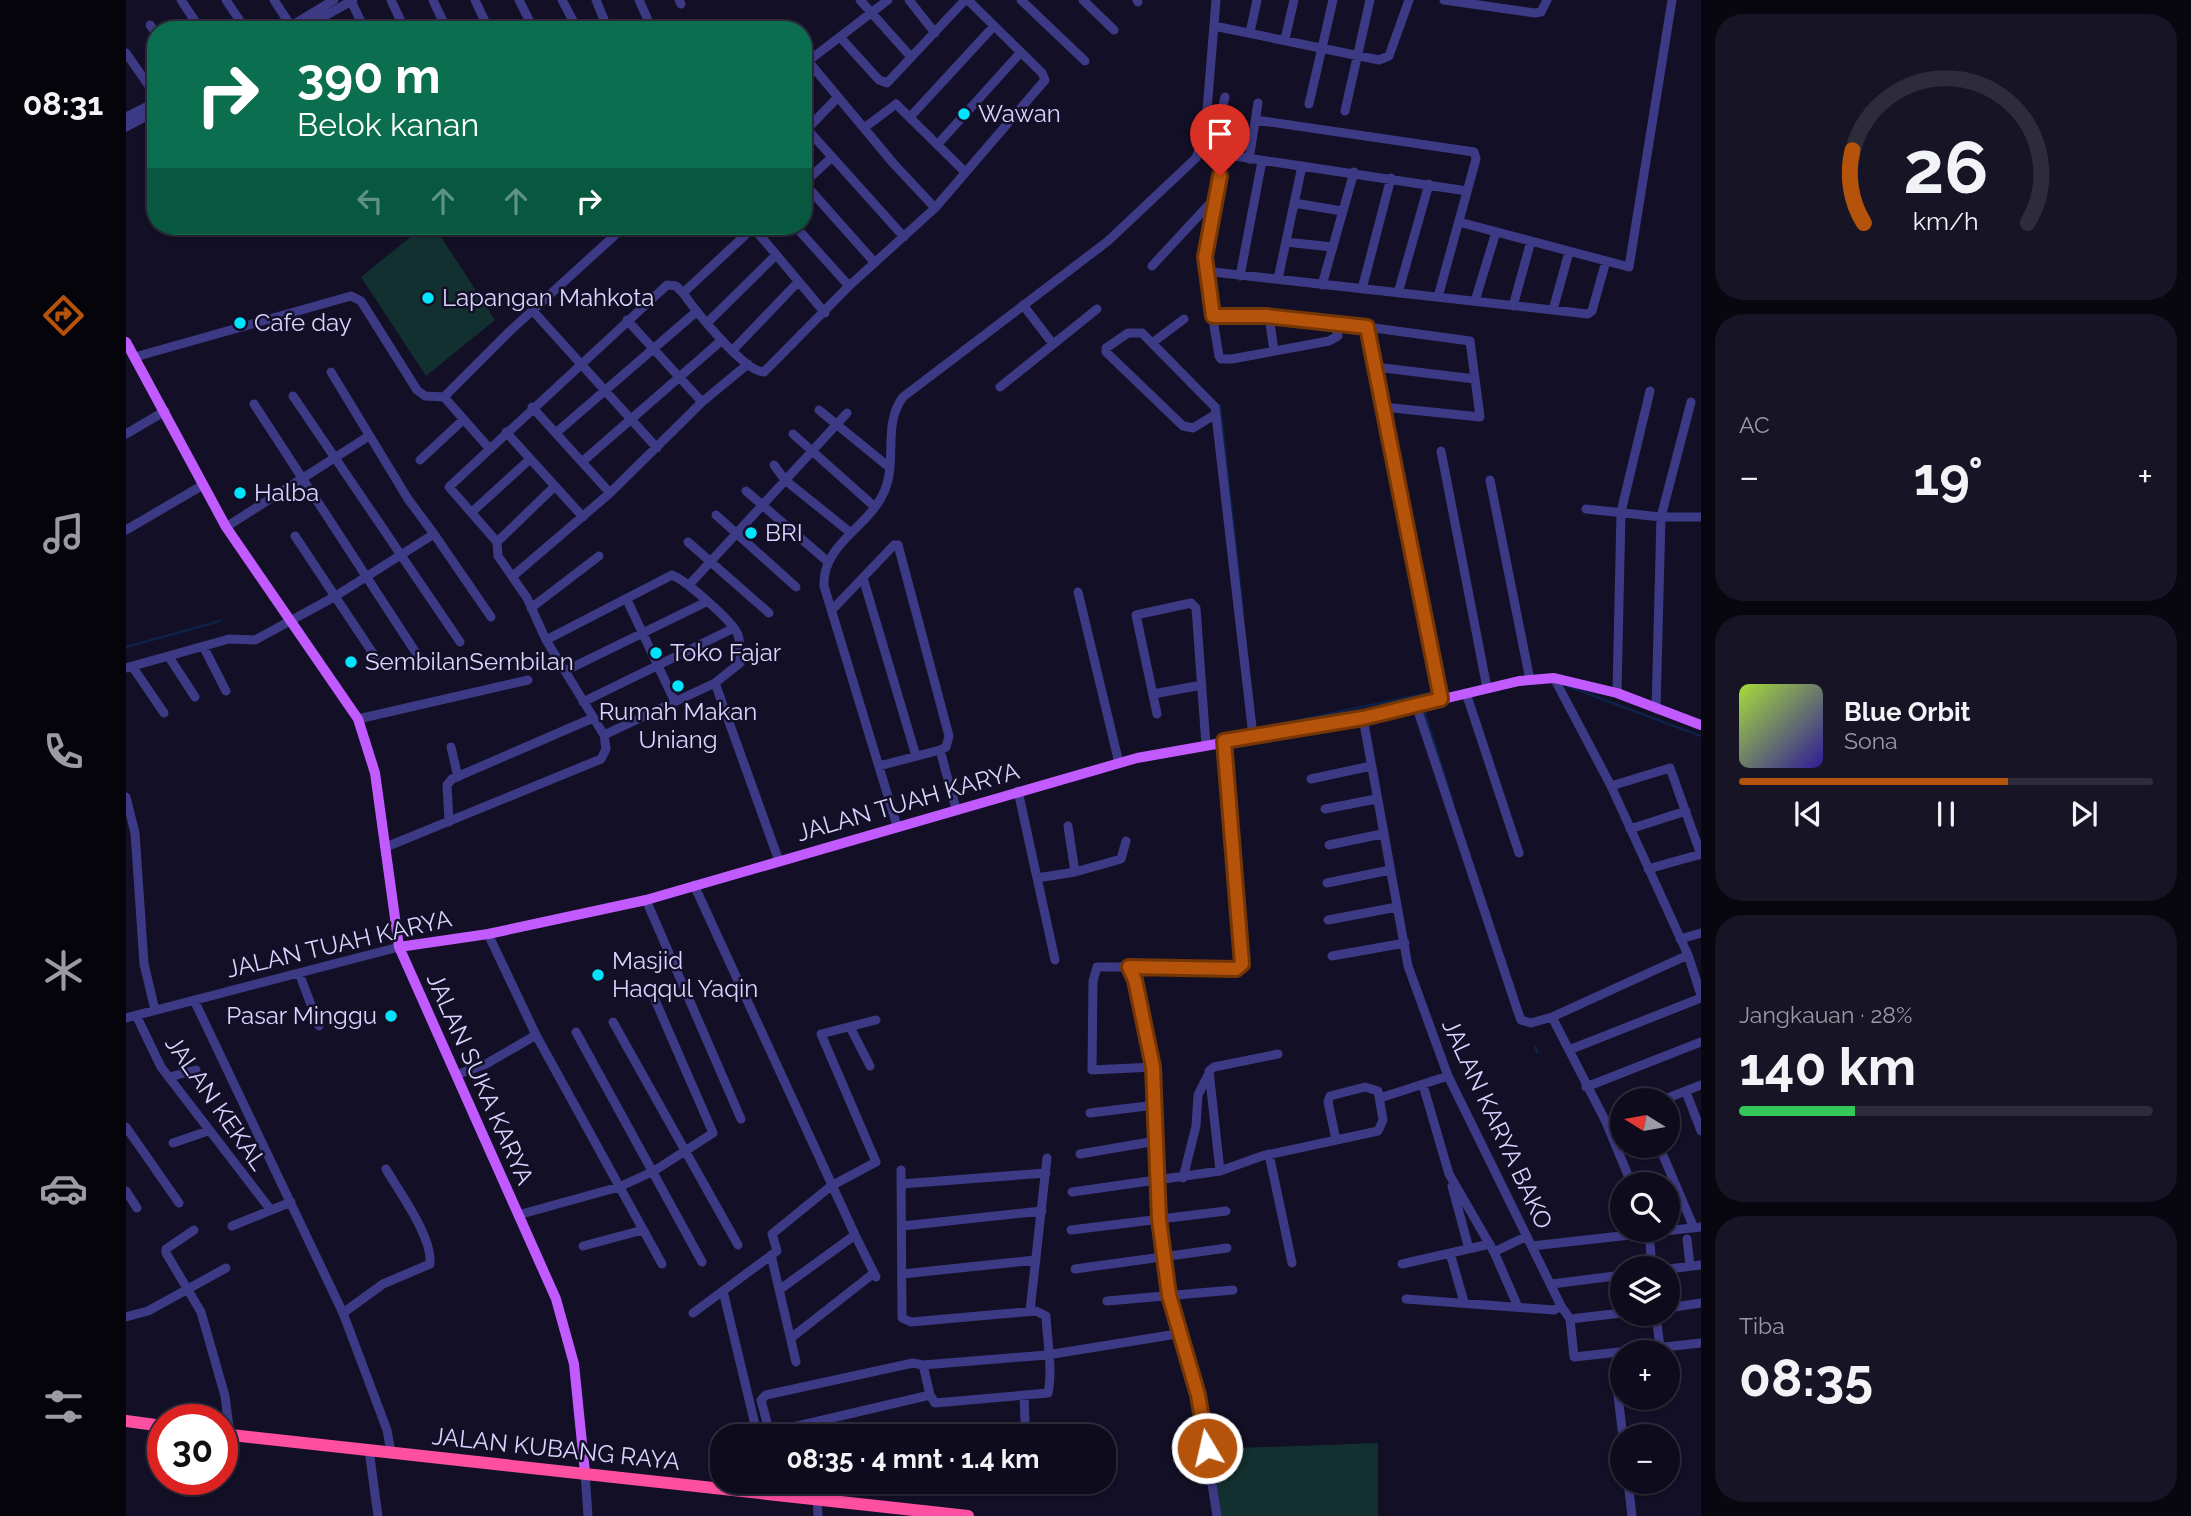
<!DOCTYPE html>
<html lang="id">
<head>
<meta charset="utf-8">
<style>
  :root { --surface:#0e0b1c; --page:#171425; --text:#f1f3f6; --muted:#9b9ba3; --line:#2e2b3b; --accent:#b45309 }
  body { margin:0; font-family:Raleway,sans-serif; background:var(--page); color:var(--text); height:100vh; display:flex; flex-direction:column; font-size:26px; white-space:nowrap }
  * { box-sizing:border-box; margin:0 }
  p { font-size:23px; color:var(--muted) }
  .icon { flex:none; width:38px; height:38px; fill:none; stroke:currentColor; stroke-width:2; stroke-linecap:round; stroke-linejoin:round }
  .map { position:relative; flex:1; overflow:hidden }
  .panel { display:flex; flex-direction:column; gap:14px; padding:14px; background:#08060f; width:490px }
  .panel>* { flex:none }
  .top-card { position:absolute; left:21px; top:21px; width:665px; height:214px; border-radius:28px; box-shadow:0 2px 5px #0004,0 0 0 2px var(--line); background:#0b6e4f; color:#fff; overflow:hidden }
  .needle { width:46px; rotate:281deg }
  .buttons { position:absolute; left:1484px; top:1088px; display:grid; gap:14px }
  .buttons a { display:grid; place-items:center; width:70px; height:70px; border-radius:50%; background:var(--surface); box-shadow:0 2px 5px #0004,0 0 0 2px var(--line); font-size:35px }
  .speed { position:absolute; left:21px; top:1404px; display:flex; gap:14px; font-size:35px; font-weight:700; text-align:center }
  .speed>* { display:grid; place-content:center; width:91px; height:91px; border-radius:50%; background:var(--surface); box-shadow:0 2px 5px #0004,0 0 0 2px var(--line); line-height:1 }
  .speed .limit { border:10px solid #d22; background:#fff; color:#111 }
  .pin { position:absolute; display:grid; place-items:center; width:60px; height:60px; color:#fff; margin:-72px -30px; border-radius:50% 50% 50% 0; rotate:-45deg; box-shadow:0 0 7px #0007 }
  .pin .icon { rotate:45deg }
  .me { position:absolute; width:77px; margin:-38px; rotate:351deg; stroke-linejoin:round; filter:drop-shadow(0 0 5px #0008) }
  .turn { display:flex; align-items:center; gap:24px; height:147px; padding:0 35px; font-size:32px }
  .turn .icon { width:91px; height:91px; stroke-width:2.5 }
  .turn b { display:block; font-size:49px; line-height:60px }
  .lanes { display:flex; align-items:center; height:66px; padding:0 35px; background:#0003; justify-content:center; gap:35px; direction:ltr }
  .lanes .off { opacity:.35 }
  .big { font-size:52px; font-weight:700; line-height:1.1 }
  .panel .tile { flex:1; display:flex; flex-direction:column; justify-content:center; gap:10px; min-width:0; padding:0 24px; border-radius:28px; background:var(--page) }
  .panel .dial { align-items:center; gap:0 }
  .dial svg { height:182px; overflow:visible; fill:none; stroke:var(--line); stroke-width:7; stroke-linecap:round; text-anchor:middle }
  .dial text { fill:var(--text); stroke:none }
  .song { display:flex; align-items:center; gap:21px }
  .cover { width:84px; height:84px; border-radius:10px; background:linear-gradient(135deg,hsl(80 70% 55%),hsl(250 70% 35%)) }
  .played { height:7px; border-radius:4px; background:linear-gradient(90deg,var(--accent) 65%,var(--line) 65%) }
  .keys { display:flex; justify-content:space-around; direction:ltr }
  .heat { display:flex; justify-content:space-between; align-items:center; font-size:38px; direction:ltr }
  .charge { height:10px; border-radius:5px; background:linear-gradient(90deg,#34c759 28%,var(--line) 0) }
  .trip { position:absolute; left:584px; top:1424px; width:406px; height:70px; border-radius:28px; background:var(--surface); box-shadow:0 2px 5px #0004,0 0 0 2px var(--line); font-weight:700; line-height:70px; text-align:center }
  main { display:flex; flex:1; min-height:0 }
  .tab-bar { display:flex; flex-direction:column; width:126px; justify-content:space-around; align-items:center; background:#06040b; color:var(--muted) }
  .tab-bar .icon { width:49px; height:49px }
  .tab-bar .selected { color:var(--accent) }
  .tab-bar b { font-size:32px; color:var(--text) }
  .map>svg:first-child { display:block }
  .green { fill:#12302f }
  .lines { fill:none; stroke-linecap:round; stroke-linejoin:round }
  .stream { stroke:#0c2248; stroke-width:2.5 }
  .minor { stroke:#3d3a85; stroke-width:9 }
  .major { stroke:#c25bff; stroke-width:10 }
  .highway { stroke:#ff4fa3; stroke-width:12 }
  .route-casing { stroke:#753606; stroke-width:18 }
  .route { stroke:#b45309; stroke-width:12 }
  .poi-dot { fill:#00e5ff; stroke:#130f26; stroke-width:2.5 }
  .labels { text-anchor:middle; stroke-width:5; stroke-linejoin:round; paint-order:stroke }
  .poi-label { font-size:24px; fill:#d9d4ff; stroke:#130f26; text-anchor:start }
  .street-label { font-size:24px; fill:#d9d4ff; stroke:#130f26 }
</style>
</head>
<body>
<main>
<nav class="tab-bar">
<b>08:31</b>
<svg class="icon selected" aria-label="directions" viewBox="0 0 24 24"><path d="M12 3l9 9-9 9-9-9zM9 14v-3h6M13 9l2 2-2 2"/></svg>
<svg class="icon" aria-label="music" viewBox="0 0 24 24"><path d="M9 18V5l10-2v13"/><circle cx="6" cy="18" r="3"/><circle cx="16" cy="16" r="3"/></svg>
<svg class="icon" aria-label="phone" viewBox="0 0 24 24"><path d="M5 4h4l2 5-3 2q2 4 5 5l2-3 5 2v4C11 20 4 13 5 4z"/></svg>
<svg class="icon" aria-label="climate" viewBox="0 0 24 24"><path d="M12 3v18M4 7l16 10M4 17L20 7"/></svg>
<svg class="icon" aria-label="car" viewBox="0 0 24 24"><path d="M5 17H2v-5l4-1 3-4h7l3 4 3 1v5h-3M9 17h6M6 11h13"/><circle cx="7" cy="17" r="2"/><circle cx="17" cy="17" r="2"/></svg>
<svg class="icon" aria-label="filters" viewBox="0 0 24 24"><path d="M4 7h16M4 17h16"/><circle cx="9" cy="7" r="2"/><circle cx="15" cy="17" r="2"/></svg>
</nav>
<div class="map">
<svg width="1575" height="1516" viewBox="0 0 1575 1516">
  <rect width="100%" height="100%" fill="#130f26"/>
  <!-- green -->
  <path class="green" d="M 298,226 L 308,226 L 369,320 L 300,376 L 235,277 Z
    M 1252,1443 L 1252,1516 L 1094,1516 L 1085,1449 Z"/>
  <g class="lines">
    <!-- stream -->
    <path class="stream" d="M 1094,405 L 1117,611
      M 0,647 L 94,621
      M 1441,686 L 1575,736
      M 1299,713 L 1327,803
      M 1130,729 L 1308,692
      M 1409,1047 L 1411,1052"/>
    <!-- minor -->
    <path class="minor" d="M 55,0 L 75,30
      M 100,0 L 120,30
      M 148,0 L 165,26
      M 265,0 L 279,30
      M 307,0 L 321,30
      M 349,0 L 363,30
      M 393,0 L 408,30
      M 436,0 L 452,30
      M 470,0 L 479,22 L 478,30
      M 513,0 L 522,20
      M 553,0 L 555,4
      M 734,0 L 785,57
      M 783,0 L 809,33
      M 895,0 L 959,61
      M 957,0 L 988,30
      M 1011,0 L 1012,2
      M 1318,0 L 1409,13 L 1415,12 L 1421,0
      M 225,1 L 239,30
      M 191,19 L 196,30
      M 24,25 L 30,33
      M 1088,26 L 1253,60 L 1263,56 L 1283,0
      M 158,30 L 208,0
      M 174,30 L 227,0
      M 1124,32 L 1131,0
      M 714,37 L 753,80 L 761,83 L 839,0
      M 1159,39 L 1168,0
      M 0,53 L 30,96
      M 682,61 L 767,163 L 809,208
      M 677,65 L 762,0
      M 1183,104 L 1207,0
      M 1219,111 L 1244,0
      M 0,117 L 30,102
      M 784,117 L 868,26
      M 1130,120 L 1348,152 L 1350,159 L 1312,297
      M 0,127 L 30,111
      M 738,128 L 770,104 L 838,171
      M 681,129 L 712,97
      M 677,132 L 681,129 L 778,237
      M 812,144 L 895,52
      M 1075,151 L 1341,191
      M 1086,152 L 1099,97
      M 1123,159 L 1132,103
      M 678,183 L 749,263
      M 677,184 L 705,158
      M 1168,203 L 1216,211
      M 1333,222 L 1503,267 L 1546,0
      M 669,226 L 723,286
      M 627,227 L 699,313
      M 1160,242 L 1206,247
      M 1026,266 L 1089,198
      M 1078,271 L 1462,314 L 1466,311 L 1480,261
      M 1114,276 L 1136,161
      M 1152,279 L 1176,166
      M 1196,285 L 1228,172
      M 1236,289 L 1265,178
      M 557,293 C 569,310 618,372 638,372 L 723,286 L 809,208 L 919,80 L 916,73 L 842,0
      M 1272,293 L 1303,184
      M 1349,301 L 1370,232
      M 897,305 L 927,344
      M 1387,306 L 1405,241
      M 1427,310 L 1443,252
      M 407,311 L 531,448
      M 1087,316 L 1140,316 L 1208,324 L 1212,336 L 1203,341 L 1106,359 L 1095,359 L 1093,356 L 1078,265 L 1098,155
      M 1143,316 L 1148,351
      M 501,320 L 576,402
      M 581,323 L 650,255
      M 1208,324 L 1241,327 L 1315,699
      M 1241,327 L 1344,341 L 1354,417 L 1257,407
      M 1026,343 L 1058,319
      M 607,350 L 672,282
      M 9,357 L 225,296 L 235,301 L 291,390 L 299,396 L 318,397 L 385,330 L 499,226
      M 1249,367 L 1349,379
      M 205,372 L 282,499 L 308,534
      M 874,387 L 971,309
      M 167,396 L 334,642
      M 318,397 L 363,448
      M 128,404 L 294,659
      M 406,407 L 484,493
      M 693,410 L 764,468
      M 1090,414 L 1067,428 L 1057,426 L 980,352 L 980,348 L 1002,333 L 1016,333 L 1089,407 L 1127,736
      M 380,432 L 457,517
      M 431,432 L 570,312
      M 0,434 L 39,411
      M 667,434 L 749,507
      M 1315,451 L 1361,688
      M 294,460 L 337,420
      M 457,461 L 596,340
      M 648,465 L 659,480 L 725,533
      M 1364,480 L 1404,680
      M 620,491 L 701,561
      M 1460,509 L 1535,517 L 1575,517
      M 347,511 L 403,460
      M 590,515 L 670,587
      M 100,527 L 243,436
      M 0,530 L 77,485
      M 169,536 L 254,664
      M 371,542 L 428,487
      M 562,542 L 643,613
      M 387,576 L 484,493 L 576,402 L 622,364
      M 737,578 L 790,756
      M 563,585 L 721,413
      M 952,592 L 993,763
      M 501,600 L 549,702
      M 405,608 L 473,556
      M 706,610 L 768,545 L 772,545 L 823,736 L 820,747 L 814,750 L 753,766
      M 77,646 L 100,691
      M 43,657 L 69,697
      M 6,666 L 38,713
      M 0,668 L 103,639 L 129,640 L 208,597 L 308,534 L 365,617
      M 439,671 L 580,602
      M 1428,678 L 1485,786 L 1562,955 L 1575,995
      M 589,683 L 653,861
      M 1340,693 L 1393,853
      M 1491,693 L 1495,512 L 1524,391
      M 1027,694 L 1076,685
      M 457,702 L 608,628
      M 1290,705 L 1391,1009 L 1395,1020 L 1405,1023 L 1426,1017
      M 1530,709 L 1535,517 L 1565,402
      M 1031,714 L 1010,615 L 1065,603 L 1070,608 L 1080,745
      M 1237,718 L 1282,966 L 1322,1076 L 1435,1306 L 1428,1310 L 1280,1299
      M 232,719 L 402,680
      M 478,735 L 420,640 L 401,598 L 372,556 L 371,542 L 323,487 L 541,285 L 550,286 L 557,293 L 629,226
      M 325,747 L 332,777
      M 814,750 L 830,809
      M 1185,779 L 1245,766
      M 1485,786 L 1544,768 L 1575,855
      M 892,791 L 929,960
      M 0,797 L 9,833 L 18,964 L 29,1010
      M 1199,809 L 1250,799
      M 323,822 L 321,785 L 326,779 L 467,718
      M 771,826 L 698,586 C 696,544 743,527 758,492 C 772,461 756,425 777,397 L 982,241 L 1070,158 L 1079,135 L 1090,0
      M 1504,829 L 1560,811
      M 1203,845 L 1256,834
      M 260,847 L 475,759 L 480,749 L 478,735 L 589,683 L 614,663 C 614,653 615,644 612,635 C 607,621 559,580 546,575 L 420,640
      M 1522,869 L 1575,854
      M 949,872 L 995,859 L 1000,841
      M 911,878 L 949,872 L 942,826
      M 1201,883 L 1264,870
      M 568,885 L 729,1235 L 653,1290
      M 520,900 L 615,1119
      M 1202,920 L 1271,907
      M 362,934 L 410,1035 L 536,1264
      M 1554,939 L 1575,933
      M 1206,956 L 1279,943
      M 1003,967 L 1110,969 L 1116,964 L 1098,741
      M 173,973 L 193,1026
      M 68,1000 L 217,1313 L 261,1430 L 265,1452
      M 10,1015 L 35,1067 L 144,1209
      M 0,1018 L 273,947
      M 487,1022 L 612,1245
      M 724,1027 L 744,1066
      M 450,1032 L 576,1262
      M 1443,1050 L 1575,998
      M 1027,1067 L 966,1070 L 967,981 L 971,967 L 1003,967 L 1009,980 L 1027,1067 L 1033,1219 L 1043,1295 L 1072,1395 L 1091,1516
      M 330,1075 L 360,1064 L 410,1035
      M 43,1077 L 70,1070
      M 1297,1085 L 1323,1174 L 1368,1252 L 1392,1307
      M 1460,1087 L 1575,1042
      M 1560,1092 L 1575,1131
      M 1254,1098 L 1322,1076
      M 1534,1101 L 1575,1085
      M 964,1113 L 1029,1105
      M 1480,1122 L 1496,1115
      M 0,1127 L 53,1203
      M 47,1143 L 82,1131
      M 1533,1146 L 1568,1228
      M 954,1154 L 1030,1141
      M 1143,1154 L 1166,1263
      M 775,1170 L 776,1318 L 785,1322 L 910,1311 L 920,1316 C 921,1340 927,1370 922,1393 L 809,1403 L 804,1395 L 797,1365 L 921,1355 L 1057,1333
      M 1094,1171 L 1083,1071 L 1088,1067 L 1152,1054
      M 1057,1178 L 1070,1126 L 1072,1095 L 1082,1075
      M 775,1184 L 920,1173
      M 1506,1185 L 1480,1122 L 1426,1017 L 1562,955
      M 1326,1186 L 1343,1249
      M 0,1191 L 11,1208
      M 946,1192 L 1094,1171 L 1136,1156 L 1252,1131 L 1257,1120 L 1252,1091 L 1239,1087 L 1204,1096 L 1202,1102 L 1210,1140
      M 392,1215 L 493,1187 L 528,1171 L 587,1133 L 529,1000
      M 106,1226 L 165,1202
      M 776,1226 L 916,1211
      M 68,1230 L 40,1249 L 40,1253 L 75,1312 L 99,1396 L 104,1435
      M 945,1230 L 1100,1211
      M 729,1235 L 750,1277
      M 1561,1239 L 1564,1266
      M 1524,1243 L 1526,1269
      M 457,1246 L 517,1230
      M 1406,1246 L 1575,1227
      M 1368,1252 L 1401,1236
      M 1324,1253 L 1338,1302
      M 645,1255 L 670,1362
      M 1276,1264 L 1364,1244
      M 949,1269 L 1101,1248
      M 1542,1269 L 1575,1265
      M 776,1274 L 910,1260
      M 1426,1284 L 1496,1275
      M 597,1291 L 632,1437
      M 981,1301 L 1107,1290
      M 1435,1306 L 1444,1319 L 1448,1357 L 1575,1343
      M 1542,1308 L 1575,1303
      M 904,1311 L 921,1158
      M 217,1313 L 257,1284 L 304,1264 C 307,1237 273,1192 260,1169
      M 567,1313 L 651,1251 L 646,1234 L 705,1186 L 750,1162 L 695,1034 L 750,1020
      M 1530,1314 L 1534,1348
      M 0,1317 L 22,1311 L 100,1268
      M 1444,1319 L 1496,1313
      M 665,1338 L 748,1273
      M 1489,1371 L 1497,1437
      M 898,1396 L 899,1422
      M 644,1434 L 635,1400 L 640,1395 L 787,1363 L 797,1365
      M 645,1437 L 644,1434 L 650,1431 L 804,1395
      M 243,1450 L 252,1516
      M 459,1473 L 462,1516
      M 1502,1482 L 1506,1516
      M 652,1493 L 655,1482
      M 691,1497 L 692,1516"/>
    <!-- major -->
    <path class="major" d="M 0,342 L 100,527 L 232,719 L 249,773 L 273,947 L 430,1299 L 448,1364 L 459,1473
      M 273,947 L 362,934 L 520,900 L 1011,758 L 1237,718 L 1393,681 L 1428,678 L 1491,693 L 1575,725"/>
    <!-- highway -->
    <path class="highway" d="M 0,1421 L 37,1426
      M 96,1434 L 842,1516"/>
  </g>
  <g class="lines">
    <defs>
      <path id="route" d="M 1081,1448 L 1072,1395 L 1043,1295 L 1033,1219 L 1027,1067 L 1009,980 L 1003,967 L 1110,969 L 1116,964 L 1098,741 L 1237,718 L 1315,699 L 1241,327 L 1140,316 L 1087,316 L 1079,257 L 1094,176"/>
    </defs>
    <!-- route casing -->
    <use href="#route" class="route-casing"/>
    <!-- route -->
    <use href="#route" class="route"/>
  </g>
  <!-- markers -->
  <g class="poi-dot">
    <circle cx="838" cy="114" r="7"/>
    <circle cx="302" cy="298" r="7"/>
    <circle cx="114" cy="323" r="7"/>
    <circle cx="114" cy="493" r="7"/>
    <circle cx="625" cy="533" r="7"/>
    <circle cx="530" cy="653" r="7"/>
    <circle cx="225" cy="662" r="7"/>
    <circle cx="552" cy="686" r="7"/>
    <circle cx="472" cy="975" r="7"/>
    <circle cx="265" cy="1016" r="7"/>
  </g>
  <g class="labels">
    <!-- poi labels -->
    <g class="poi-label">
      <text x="852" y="122">Wawan</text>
      <text x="316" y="306">Lapangan Mahkota</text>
      <text x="128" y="331">Cafe day</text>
      <text x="128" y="501">Halba</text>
      <text x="639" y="541">BRI</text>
      <text x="544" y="661">Toko Fajar</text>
      <text x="239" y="670">SembilanSembilan</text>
      <text x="552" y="720" text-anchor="middle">Rumah Makan<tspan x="552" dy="28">Uniang</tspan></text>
      <text x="486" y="969">Masjid<tspan x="486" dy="28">Haqqul Yaqin</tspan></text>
      <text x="251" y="1024" text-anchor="end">Pasar Minggu</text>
    </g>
    <!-- street labels -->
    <g class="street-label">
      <text transform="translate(782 802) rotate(-16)" y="8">JALAN TUAH KARYA</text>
      <text transform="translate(213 944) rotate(-13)" y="8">JALAN TUAH KARYA</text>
      <text transform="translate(354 1079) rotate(66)" y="8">JALAN SUKA KARYA</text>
      <text transform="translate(90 1103) rotate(55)" y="8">JALAN KEKAL</text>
      <text transform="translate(1371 1124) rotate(65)" y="8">JALAN KARYA BAKO</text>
      <text transform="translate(430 1449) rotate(6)" y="8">JALAN KUBANG RAYA</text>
    </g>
  </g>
</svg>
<div class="buttons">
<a><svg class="needle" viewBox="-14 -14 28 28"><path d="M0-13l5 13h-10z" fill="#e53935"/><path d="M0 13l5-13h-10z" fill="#9b9ba3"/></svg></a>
<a><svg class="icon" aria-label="search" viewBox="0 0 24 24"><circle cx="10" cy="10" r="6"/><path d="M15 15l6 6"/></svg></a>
<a><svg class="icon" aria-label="layers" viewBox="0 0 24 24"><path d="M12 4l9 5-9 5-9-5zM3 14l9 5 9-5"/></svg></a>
<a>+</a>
<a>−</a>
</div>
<div class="speed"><div class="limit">30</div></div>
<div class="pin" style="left:1094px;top:176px;background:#d93025"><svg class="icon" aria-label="arrive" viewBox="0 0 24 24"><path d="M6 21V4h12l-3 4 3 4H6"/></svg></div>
<svg class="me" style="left:1081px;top:1448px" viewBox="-20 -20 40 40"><circle r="17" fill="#b45309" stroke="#fff" stroke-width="3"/><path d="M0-11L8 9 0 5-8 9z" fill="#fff"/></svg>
<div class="trip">08:35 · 4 mnt · 1.4 km</div>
<div class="top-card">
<div class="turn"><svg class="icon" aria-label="right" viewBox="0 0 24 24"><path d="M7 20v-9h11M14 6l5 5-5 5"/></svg><div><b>390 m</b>Belok kanan</div></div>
<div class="lanes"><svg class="icon off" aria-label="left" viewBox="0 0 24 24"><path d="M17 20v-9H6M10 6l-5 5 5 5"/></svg><svg class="icon off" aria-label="ahead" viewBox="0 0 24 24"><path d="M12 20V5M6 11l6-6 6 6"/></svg><svg class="icon off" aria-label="ahead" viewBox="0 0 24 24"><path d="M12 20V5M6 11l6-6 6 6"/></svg><svg class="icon" aria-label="right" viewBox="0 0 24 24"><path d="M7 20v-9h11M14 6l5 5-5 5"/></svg></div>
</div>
</div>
<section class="panel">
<div class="tile dial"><svg viewBox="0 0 100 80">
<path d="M14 69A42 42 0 1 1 86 69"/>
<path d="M14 69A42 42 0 0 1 9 37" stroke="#b45309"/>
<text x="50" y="56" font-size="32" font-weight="700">26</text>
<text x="50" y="72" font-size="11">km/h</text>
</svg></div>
<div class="tile"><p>AC</p>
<div class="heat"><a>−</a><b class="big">19°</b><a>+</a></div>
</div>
<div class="tile">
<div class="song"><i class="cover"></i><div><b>Blue Orbit</b><p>Sona</p></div></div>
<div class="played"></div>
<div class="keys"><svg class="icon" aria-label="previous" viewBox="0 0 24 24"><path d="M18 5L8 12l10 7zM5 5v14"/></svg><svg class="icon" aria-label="pause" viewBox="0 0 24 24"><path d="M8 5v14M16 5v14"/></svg><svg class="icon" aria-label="next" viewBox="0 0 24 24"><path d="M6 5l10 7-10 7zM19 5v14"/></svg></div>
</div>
<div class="tile"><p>Jangkauan · 28%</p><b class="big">140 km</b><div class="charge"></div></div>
<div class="tile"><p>Tiba</p><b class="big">08:35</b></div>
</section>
</main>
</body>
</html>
